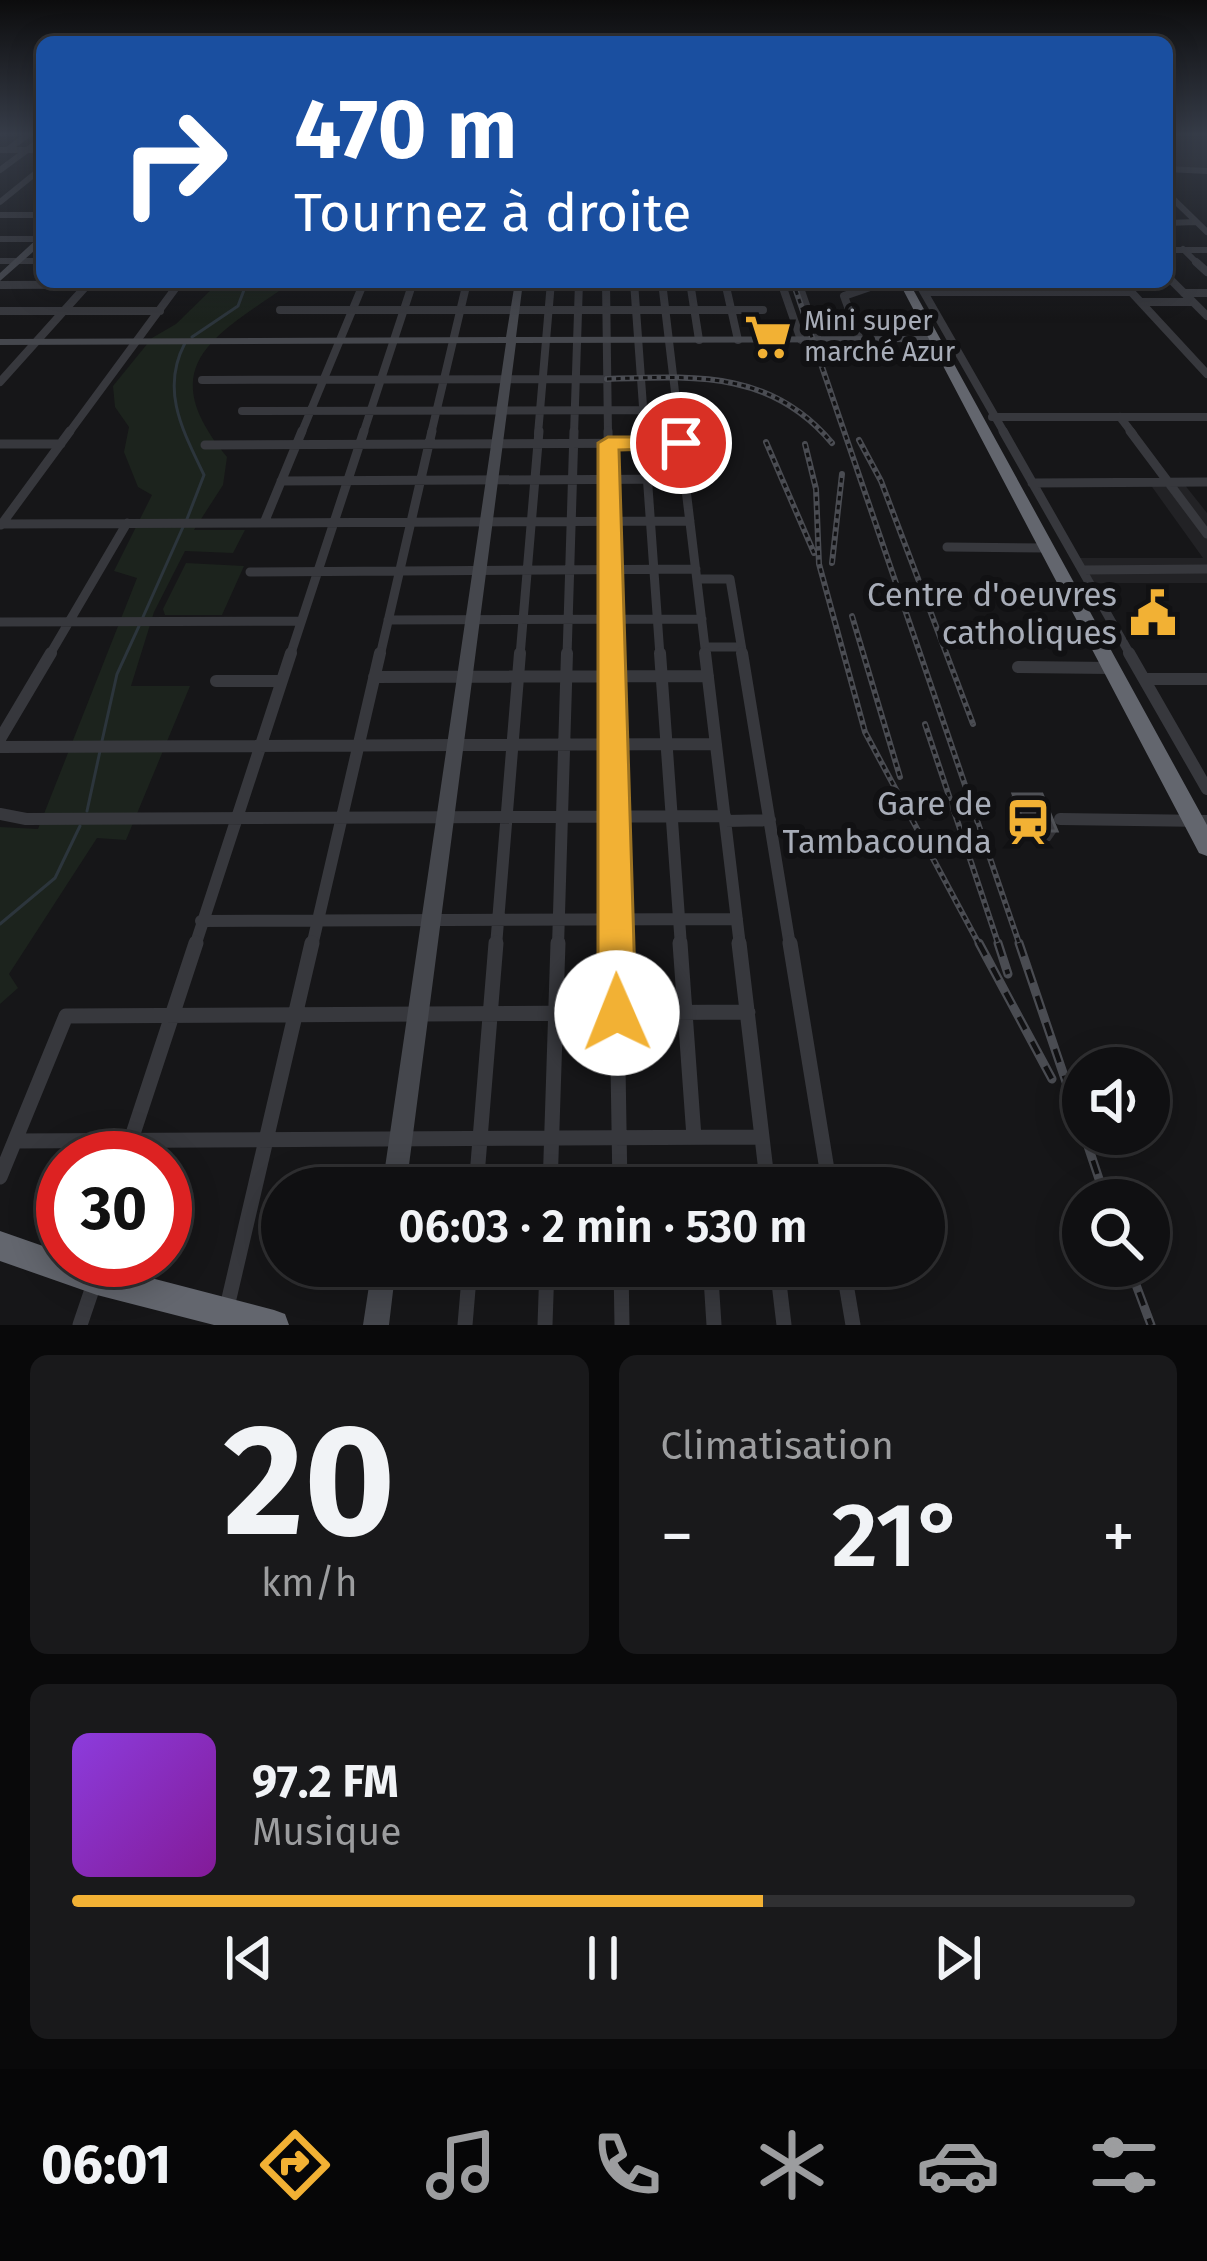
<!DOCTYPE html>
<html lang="fr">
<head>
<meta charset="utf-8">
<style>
  :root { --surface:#101012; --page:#19191b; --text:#f1f3f6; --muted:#9c9d9f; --line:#303032; --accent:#f2b134 }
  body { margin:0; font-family:"Fira Sans",sans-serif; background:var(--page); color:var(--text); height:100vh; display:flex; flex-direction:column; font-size:45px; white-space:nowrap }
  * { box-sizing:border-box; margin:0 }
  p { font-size:39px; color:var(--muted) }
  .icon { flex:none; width:66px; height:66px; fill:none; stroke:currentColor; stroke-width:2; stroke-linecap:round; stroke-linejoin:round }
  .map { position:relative; height:1325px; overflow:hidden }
  .side { display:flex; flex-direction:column; gap:30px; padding:30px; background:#09090a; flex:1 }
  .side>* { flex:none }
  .top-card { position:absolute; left:36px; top:36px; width:1137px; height:252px; border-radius:18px; box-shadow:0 6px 30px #0003,0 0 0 3px var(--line); background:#1a4fa0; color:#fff; overflow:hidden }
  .controls { position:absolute; left:1062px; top:1047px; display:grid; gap:24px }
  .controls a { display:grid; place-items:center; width:108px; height:108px; border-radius:50%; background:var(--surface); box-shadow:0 6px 30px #0003,0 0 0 3px var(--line); font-size:60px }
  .speed { position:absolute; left:36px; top:1131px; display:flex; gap:24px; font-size:60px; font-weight:700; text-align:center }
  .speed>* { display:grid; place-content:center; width:156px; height:156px; border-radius:50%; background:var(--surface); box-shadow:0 6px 30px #0003,0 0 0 3px var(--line); line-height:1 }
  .speed .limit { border:18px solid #d22; background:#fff; color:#111 }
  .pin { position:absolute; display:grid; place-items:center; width:102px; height:102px; color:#fff; margin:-51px; border:6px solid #fff; border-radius:50%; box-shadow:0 3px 12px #0007 }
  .me { position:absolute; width:132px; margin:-66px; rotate:359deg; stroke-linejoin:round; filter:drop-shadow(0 0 9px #0008) }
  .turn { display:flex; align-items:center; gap:42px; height:252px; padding:0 60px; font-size:54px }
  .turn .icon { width:156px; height:156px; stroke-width:2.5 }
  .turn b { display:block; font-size:84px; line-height:102px }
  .big { font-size:90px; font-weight:600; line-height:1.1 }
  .side .widget { flex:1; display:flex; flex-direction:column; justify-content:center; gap:18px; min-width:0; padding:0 42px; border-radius:18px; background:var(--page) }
  .side .dial { align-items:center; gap:0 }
  .dial b { font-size:156px; line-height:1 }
  .song { display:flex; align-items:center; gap:36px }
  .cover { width:144px; height:144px; border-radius:18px; background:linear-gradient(135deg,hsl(270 70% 55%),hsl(290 70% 35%)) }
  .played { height:12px; border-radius:6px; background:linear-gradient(90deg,var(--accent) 65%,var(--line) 65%) }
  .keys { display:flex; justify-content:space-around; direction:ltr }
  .heat { display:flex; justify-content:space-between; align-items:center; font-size:66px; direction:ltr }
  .side .tiles { flex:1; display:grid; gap:30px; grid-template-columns:1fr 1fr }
  .widget:last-child { grid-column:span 2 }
  .trip { position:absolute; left:261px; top:1167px; width:684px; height:120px; border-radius:60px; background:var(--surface); box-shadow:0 6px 30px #0003,0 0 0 3px var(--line); font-weight:600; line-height:120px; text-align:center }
  .dock { display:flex; height:192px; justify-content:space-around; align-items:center; background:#060607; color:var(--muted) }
  .dock .icon { width:84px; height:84px }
  .dock .on { color:var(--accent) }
  .dock b { font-size:54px; color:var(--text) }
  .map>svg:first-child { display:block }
  .built { fill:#222225 }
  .green { fill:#1c231d }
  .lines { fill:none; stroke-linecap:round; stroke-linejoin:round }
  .stream { stroke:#2c353c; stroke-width:3 }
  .street-far4 { stroke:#37383d; stroke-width:6 }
  .street-far3 { stroke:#37383d; stroke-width:8 }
  .street-far2 { stroke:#37383d; stroke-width:9 }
  .street-far1 { stroke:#37383d; stroke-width:12 }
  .street { stroke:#37383d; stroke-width:15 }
  .secondary { fill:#45474d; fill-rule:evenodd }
  .highway { fill:#63666e; fill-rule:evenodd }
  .rail-far1-casing { stroke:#4a4c52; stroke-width:6 }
  .rail-casing { stroke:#4a4c52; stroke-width:9 }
  .rail-far1 { stroke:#111113; stroke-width:3; stroke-dasharray:4.5; stroke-linecap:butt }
  .rail { stroke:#111113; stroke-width:4.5; stroke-dasharray:14; stroke-linecap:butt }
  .wall { fill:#323236 }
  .building { fill:#3f3f44; stroke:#4f5156; stroke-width:3 }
  .route { fill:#f2b134; stroke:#9d7322; stroke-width:3 }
  .labels { text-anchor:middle; stroke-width:12; stroke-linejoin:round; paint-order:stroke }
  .far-poi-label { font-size:27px; fill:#a8adb8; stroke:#111113; text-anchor:start }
  .poi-label { font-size:33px; fill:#a8adb8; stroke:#111113; text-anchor:end }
</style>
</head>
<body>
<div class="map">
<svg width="1207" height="1325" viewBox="0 0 1207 1325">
  <rect width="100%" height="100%" fill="#161618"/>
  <!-- built -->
  <path class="built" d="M 1167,134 L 1207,134 L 1207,169 L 1167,167 Z
    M 1150,484 L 1184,484 L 1207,513 L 1207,583 L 1094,583 L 1079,558 L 1203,558 Z"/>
  <!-- green -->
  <path class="green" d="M 219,282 L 292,282 C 219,334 149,363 227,457 L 223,485 L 194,530 L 245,530 L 233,553 L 185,551 L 154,612 L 131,686 L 190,686 L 126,840 L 97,838 L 9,974 L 18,988 L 0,1004 L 0,827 L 38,829 L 137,578 L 114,571 L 152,495 L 138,487 L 124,452 L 129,427 L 115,407 L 113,386 L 152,338 L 176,324 Z
    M 186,563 L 244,566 L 222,615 L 165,615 L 163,609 Z"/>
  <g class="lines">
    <!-- stream -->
    <path class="stream" d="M 192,337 L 238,306 L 247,282
      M 185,343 C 160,390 183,431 204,475 L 187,519
      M 143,617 L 183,527
      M 102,741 L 117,674 L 139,626
      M 87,811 L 100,751
      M 0,924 L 55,878 L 80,826"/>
    <!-- street-far4 -->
    <path class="street-far4" d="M 0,150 L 42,150
      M 7,150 L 29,134
      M 1167,169 L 1207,171
      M 0,170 L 42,139
      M 1167,193 L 1207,232
      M 0,202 L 42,168
      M 0,215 L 42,215
      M 1167,223 L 1196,222
      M 0,239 L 42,239
      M 1183,249 L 1199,265
      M 1167,250 L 1207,250
      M 0,261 L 42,261"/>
    <!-- street-far3 -->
    <path class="street-far3" d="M 1196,262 L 1207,272
      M 1167,276 L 1207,316
      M 606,282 L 608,434
      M 634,282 L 645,434
      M 662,282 L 680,434
      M 690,282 L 699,340
      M 725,282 L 738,340
      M 781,282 L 801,340
      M 798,282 L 818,340
      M 918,282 L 1005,434
      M 1122,282 L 1207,374
      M 304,284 L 726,283
      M 726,284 L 758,282
      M 0,285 L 212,284
      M 924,292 L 1131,292
      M 1184,293 L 1207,293
      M 1141,302 L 1191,302
      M 280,310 L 763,310
      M 0,311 L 160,311
      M 809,314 L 849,314
      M 860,340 L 844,296 L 873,286
      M 202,380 L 607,379
      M 0,382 L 88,284
      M 242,411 L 677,410
      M 992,417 L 1207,417
      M 1120,417 L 1133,434
      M 68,434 L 180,282
      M 301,434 L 364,282
      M 363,434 L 413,282
      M 431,434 L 467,282
      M 538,434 L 551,282
      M 574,434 L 579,282"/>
    <!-- street-far2 -->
    <path class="street-far2" d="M 608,431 L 612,656
      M 644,431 L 660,656
      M 679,431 L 706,656
      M 1003,431 L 1131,656
      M 1130,431 L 1207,534
      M 0,444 L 61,444
      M 205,445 L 681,443
      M 281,481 L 685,479
      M 1032,483 L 1207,482
      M 264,523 L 302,431
      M 0,524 L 690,521
      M 1,525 L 70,431
      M 947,547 L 1046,548
      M 1082,570 L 1207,569
      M 250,572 L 696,569
      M 697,579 L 730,579 L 743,656
      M 388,620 L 702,619
      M 0,622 L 301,621
      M 705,647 L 741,647
      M 49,656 L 127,523
      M 290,656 L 364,431
      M 380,656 L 432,431
      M 520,656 L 539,431
      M 567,656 L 574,431"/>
    <!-- street-far1 -->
    <path class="street-far1" d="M 612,653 L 616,946
      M 660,653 L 681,946
      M 705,653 L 740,946
      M 742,653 L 790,946
      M 1129,653 L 1207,789
      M 1018,667 L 1111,668
      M 374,677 L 708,676
      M 1144,679 L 1207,679
      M 216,681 L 281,681
      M 0,739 L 51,653
      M 0,747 L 716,744
      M 0,814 L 26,819 L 725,816
      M 1060,819 L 1207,821
      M 725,821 L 770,820
      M 201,921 L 737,919
      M 195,946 L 291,653
      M 312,946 L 380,653
      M 496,946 L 520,653
      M 558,946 L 567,653"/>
    <!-- street -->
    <path class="street" d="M 616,943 L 620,1188
      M 680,943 L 694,1137
      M 739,943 L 768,1188
      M 790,943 L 830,1188
      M 15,1141 L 762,1137
      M 125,1158 L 196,943
      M 0,1177 L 66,1016 L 748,1012
      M 476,1188 L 496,943
      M 550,1188 L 558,943
      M 621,1266 L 622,1325
      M 777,1266 L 784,1325
      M 843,1266 L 853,1325
      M 711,1278 L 714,1325
      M 385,1280 L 845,1277
      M 227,1307 L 312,943
      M 80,1325 L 102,1260
      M 465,1325 L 470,1266
      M 545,1325 L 547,1266"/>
    <!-- secondary -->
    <path class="secondary" d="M 39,237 L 42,237 L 42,244 L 0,281 L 0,273 Z
      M 515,282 L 523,282 L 516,337 L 935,336 L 940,339 L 935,342 L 516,343 L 406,1188 L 382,1188 L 506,343 L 0,345 L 0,339 L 506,337 Z
      M 372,1266 L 396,1266 L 389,1325 L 363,1325 Z"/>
    <!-- highway -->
    <path class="highway" d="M 899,282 L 909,282 L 1207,825 L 1207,856 L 1199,853 Z
      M 0,1231 L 63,1253 L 63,1260 L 82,1260 L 274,1310 L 285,1314 L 289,1325 L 214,1325 L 97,1295 L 0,1261 Z"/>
    <defs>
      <path id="rail-far1" d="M 793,282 L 1020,946
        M 607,379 C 695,376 771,370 832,443
        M 859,440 L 881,481 L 973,724
        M 766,442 L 814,553
        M 805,444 L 816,489 L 819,564 L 865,732 L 980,946
        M 832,563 L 842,474
        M 852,616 L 900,777
        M 925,724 L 999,946"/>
      <path id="rail" d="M 979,943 L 1052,1079
        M 998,943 L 1008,974
        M 1019,943 L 1083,1132
        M 1084,1134 L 1106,1200
        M 1129,1266 L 1151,1325"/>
    </defs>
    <!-- rail-far1 casing -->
    <use href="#rail-far1" class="rail-far1-casing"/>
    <!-- rail casing -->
    <use href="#rail" class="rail-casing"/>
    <!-- rail-far1 -->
    <use href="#rail-far1" class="rail-far1"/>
    <!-- rail -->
    <use href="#rail" class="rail"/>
  </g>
  <!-- wall -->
  <path class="wall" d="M 1013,794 L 1057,831 L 1050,841 L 1020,841 L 1006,804 Z"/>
  <!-- building -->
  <path class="building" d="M 1013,794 L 1042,794 L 1057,831 L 1027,831 Z"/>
  <!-- sky -->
  <linearGradient id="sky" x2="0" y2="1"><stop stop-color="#0c0c0d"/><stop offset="0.42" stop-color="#363c48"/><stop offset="1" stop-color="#363c48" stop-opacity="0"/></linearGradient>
  <rect width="1207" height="319" fill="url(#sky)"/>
  <!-- route -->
  <path class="route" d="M 681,437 L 691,443 L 688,448 L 619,450 L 636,1013 L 630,1026 L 617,1032 L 604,1026 L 598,1013 L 598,443 L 608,437 Z"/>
  <!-- icons -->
  <defs>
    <symbol id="supermarket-bare" viewBox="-9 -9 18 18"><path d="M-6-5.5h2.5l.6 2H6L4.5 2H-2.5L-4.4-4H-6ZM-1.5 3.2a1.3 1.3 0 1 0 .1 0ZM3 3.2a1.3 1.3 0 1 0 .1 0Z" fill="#f2b134" stroke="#111113" stroke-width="2.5" paint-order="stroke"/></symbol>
    <symbol id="civic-bare" viewBox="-9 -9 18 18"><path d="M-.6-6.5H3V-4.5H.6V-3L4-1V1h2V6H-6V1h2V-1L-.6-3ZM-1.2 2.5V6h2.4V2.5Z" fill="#f2b134" stroke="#111113" stroke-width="2.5" paint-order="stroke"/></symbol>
    <symbol id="station-bare" viewBox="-9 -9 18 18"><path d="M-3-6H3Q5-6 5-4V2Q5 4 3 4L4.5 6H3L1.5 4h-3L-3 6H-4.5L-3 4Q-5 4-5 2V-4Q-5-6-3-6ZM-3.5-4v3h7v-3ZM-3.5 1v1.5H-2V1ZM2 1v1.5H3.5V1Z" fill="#f2b134" stroke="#111113" stroke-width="2.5" paint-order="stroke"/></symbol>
  </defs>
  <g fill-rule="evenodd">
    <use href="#supermarket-bare" x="735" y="304" width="66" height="66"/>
    <use href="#civic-bare" x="1120" y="580" width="66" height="66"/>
    <use href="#station-bare" x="995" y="789" width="66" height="66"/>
  </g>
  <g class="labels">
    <!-- far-poi labels -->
    <g class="far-poi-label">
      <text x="804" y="330">Mini super<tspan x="804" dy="31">marché Azur</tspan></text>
    </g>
    <!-- poi labels -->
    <g class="poi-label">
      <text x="1117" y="606">Centre d'oeuvres<tspan x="1117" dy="38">catholiques</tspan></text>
      <text x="992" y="815">Gare de<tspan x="992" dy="38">Tambacounda</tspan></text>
    </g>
  </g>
</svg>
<div class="controls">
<a><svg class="icon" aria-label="sound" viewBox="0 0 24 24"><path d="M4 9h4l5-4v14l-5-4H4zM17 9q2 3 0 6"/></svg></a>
<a><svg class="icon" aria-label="search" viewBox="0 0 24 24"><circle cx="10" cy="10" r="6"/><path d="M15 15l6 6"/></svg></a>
</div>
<div class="speed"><div class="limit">30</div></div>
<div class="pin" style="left:681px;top:443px;background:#d93025"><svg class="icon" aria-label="arrive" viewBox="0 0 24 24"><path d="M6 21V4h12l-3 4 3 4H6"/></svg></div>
<svg class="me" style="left:617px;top:1013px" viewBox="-20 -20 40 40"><circle r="19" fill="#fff"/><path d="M0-13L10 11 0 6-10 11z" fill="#f2b134"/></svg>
<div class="trip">06:03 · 2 min · 530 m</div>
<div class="top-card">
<div class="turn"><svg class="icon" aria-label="right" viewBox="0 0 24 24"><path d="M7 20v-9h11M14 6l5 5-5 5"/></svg><div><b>470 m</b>Tournez à droite</div></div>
</div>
</div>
<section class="side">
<div class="tiles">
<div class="widget dial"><b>20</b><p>km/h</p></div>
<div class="widget"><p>Climatisation</p>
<div class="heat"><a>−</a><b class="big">21°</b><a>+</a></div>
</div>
<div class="widget">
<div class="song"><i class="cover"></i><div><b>97.2 FM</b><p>Musique</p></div></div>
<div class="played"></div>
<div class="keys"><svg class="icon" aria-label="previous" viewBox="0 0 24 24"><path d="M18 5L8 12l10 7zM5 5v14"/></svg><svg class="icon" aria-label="pause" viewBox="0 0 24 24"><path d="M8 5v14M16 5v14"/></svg><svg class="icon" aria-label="next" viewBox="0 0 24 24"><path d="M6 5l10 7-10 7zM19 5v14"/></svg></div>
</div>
</div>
</section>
<nav class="dock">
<b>06:01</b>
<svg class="icon on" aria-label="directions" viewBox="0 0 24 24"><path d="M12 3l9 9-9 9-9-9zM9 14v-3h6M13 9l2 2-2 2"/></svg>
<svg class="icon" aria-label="music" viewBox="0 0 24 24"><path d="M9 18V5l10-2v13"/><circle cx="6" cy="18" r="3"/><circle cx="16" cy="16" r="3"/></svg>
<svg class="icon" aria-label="phone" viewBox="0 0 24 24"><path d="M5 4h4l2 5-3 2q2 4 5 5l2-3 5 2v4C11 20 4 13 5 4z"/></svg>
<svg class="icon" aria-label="climate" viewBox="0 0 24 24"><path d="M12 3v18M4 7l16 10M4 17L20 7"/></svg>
<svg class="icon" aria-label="car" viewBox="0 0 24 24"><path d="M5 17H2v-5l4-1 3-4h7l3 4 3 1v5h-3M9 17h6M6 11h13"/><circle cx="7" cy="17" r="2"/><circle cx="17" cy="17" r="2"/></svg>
<svg class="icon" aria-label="filters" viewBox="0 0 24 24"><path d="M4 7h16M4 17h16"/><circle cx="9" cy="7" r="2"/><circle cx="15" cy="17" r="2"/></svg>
</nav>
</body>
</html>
